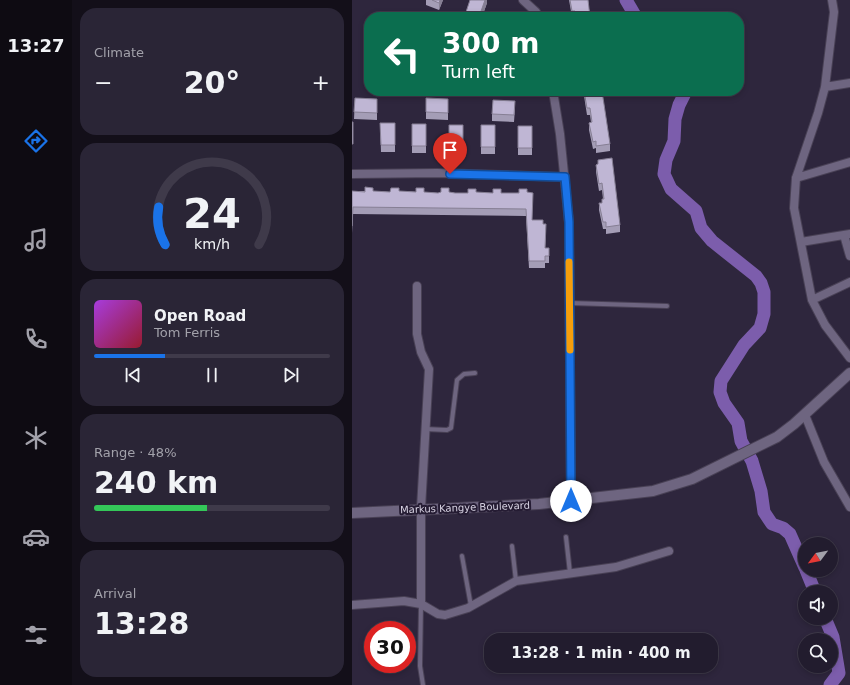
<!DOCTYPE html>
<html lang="en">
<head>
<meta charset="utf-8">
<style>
  :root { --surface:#221c2e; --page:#2a2536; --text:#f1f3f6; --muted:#a2a1aa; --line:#3f3a4a; --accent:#1a73e8 }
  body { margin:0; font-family:"DejaVu Sans",sans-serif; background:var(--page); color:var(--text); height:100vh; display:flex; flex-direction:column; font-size:15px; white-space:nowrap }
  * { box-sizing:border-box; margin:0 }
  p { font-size:13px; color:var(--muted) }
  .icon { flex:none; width:22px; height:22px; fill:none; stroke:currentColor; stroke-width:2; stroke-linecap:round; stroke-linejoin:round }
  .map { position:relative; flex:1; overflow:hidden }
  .drawer { display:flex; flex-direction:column; gap:8px; padding:8px; background:#130f19; width:280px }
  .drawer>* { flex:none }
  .top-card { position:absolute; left:12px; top:12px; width:380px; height:84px; border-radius:16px; box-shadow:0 2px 6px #0003,0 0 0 1px var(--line); background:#0b6e4f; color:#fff; overflow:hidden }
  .needle { width:26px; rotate:238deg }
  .buttons { position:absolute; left:446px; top:537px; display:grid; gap:8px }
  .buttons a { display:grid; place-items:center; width:40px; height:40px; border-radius:50%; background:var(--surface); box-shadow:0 2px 6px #0003,0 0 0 1px var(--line); font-size:20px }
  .speed { position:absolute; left:12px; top:621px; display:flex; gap:8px; font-size:20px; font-weight:700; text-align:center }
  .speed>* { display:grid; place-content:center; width:52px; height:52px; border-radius:50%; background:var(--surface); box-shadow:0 2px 6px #0003,0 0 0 1px var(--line); line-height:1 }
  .speed .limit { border:6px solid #d22; background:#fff; color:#111 }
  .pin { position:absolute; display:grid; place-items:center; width:34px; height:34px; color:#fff; margin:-41px -17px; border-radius:50% 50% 50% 0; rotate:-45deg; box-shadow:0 0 4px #0007 }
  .pin .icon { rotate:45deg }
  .me { position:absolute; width:44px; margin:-22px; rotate:0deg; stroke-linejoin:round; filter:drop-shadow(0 0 3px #0008) }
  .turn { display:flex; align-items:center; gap:14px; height:84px; padding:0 12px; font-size:18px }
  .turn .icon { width:52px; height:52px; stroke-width:2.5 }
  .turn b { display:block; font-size:28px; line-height:34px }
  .big { font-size:30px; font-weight:800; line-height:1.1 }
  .drawer .widget { flex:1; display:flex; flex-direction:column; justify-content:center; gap:6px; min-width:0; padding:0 14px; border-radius:16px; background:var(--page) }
  .drawer .dial { align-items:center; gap:0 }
  .dial svg { height:104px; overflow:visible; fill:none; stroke:var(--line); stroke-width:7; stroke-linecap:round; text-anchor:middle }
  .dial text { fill:var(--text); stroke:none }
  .song { display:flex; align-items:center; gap:12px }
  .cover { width:48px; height:48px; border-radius:6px; background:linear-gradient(135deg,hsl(280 70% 55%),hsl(350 70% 35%)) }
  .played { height:4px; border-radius:2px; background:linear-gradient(90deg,var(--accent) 30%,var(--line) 30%) }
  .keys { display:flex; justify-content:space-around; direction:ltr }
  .heat { display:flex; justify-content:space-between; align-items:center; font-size:22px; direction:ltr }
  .charge { height:6px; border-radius:3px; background:linear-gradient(90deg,#34c759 48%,var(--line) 0) }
  .trip { position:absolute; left:132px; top:633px; width:234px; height:40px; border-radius:16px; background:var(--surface); box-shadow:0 2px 6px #0003,0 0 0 1px var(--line); font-weight:800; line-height:40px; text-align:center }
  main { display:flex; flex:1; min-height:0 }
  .tabs { display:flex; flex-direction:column; width:72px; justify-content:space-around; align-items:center; background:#0e0b12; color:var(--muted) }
  .tabs .icon { width:28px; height:28px }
  .tabs .on { color:var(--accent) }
  .tabs b { font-size:18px; color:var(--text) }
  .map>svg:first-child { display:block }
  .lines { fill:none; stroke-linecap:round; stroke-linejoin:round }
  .river { stroke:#7c5dac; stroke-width:13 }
  .lane-casing { stroke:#494155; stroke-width:6 }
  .street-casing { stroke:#494155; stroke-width:10 }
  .secondary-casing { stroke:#494155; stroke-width:12 }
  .lane { stroke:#6e6580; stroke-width:4 }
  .street { stroke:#6e6580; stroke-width:8 }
  .secondary { stroke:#6e6580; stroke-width:10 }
  .wall { fill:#a49db6 }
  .shaded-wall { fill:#867f94 }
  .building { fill:#bfb6d4; stroke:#867f94 }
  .route-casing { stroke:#114b97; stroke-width:10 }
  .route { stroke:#1a73e8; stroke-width:7 }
  .slow { stroke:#f59e0b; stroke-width:7 }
  .labels { text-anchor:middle; stroke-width:4; stroke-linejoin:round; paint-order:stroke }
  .street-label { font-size:10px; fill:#d7d2e2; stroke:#251c33 }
</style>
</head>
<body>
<main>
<nav class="tabs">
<b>13:27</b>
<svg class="icon on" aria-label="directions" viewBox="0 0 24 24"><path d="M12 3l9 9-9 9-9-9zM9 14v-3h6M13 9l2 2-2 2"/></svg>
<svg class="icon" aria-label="music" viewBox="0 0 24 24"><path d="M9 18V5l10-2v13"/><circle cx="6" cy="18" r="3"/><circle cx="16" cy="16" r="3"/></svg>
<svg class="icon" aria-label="phone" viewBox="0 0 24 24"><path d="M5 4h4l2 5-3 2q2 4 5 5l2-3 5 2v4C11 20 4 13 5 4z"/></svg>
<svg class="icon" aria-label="climate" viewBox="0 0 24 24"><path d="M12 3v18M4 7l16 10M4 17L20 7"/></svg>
<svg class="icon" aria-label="car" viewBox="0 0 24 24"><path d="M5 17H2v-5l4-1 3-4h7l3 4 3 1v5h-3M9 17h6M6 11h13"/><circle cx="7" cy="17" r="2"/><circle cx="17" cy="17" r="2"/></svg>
<svg class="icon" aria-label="filters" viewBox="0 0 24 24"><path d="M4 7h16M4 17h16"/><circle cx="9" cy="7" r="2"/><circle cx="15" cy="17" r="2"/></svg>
</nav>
<section class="drawer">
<div class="widget"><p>Climate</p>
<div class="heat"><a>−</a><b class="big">20°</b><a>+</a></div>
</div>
<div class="widget dial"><svg viewBox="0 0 100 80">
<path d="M14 69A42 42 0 1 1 86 69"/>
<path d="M14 69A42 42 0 0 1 9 40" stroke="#1a73e8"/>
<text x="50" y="56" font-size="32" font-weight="700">24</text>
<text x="50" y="72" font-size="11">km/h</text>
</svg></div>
<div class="widget">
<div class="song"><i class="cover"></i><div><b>Open Road</b><p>Tom Ferris</p></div></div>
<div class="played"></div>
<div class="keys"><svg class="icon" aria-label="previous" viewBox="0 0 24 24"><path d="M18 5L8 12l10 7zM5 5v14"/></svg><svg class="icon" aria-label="pause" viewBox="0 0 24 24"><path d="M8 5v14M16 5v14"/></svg><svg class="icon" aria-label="next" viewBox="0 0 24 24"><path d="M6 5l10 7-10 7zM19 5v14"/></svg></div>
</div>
<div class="widget"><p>Range · 48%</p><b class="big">240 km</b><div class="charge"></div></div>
<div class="widget"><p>Arrival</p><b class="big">13:28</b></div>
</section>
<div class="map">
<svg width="498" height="685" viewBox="0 0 498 685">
  <rect width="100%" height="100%" fill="#2e263d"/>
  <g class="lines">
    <!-- river -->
    <path class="river" d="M 274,0 L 284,17
      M 334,91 L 327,105 L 323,119 L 322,141 L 314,160 L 312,174 L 319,189 L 344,211 L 349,228 L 360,241 L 404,276 L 409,283 L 412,292 L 412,314 L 408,328 L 392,345 L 369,381 L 368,392 L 372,403 L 386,423 L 389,441 L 400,461 L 409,491 L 412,512 L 420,524 L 431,528 L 438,534 L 453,568
      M 454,570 L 463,592
      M 473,618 L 481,637 L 487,673 L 478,685"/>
    <defs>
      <path id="lane" d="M 218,303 L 315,306
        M 73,429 L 95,430 L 99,428 L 105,380 L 112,374 L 123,373
        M 214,537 L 218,573
        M 160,546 L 164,581
        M 110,556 L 119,606
        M 69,604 L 68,666 L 71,685"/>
      <path id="street" d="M 171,0 L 184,12 L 187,17
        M 480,0 L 482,12 L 473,87 L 466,113 L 444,178 L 442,208 L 460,300 L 473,325 L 498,358
        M 473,87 L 498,83
        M 201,91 L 208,134 L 217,223 L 219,501
        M 0,174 L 85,173 L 213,177
        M 444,178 L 498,162
        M 492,235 L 498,256
        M 449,242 L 498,234
        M 65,286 L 65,334 L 69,352 L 77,369 L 69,508 L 69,604 L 86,614 L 93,615 L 116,608 L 164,581 L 264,567 L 317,551
        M 460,300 L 498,282
        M 453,415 L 472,462 L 498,507
        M 0,605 L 52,601 L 69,604"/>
      <path id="secondary" d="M 0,513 L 187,504 L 301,491 L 340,479 L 425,437 L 442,424 L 498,373"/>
    </defs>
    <!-- lane casing -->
    <use href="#lane" class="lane-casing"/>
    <!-- street casing -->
    <use href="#street" class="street-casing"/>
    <!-- secondary casing -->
    <use href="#secondary" class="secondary-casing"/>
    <!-- lane -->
    <use href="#lane" class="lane"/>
    <!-- street -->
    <use href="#street" class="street"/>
    <!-- secondary -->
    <use href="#secondary" class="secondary"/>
  </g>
  <!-- wall -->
  <path class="wall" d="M 74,0 L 91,0 L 87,10 L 74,5 Z
    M 135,0 L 135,3 L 130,17 L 114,17 L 114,12 Z
    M 217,0 L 236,0 L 238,17 L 220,17 Z
    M 38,91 L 91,91 L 91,94 L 38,92 Z
    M 232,91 L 258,144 L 258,151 L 244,153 L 244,148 L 241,149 L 237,130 L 237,123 L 239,122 L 238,115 L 235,115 L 232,96 Z
    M 3,98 L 25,99 L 25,120 L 2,119 Z
    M 96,106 L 96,120 L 74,119 L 74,112 Z
    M 163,108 L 162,122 L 140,121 L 140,114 Z
    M 28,123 L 43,123 L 43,152 L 29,152 Z
    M 60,124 L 74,124 L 74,153 L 60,153 Z
    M 97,125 L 111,125 L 111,154 L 97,154 Z
    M 129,125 L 143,125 L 143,154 L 129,154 Z
    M 166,126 L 180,126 L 180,155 L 166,155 Z
    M 246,160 L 268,225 L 268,232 L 254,234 L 254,229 L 251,229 L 247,210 L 247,203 L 250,203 L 250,199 L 251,199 L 250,190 L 247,191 L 244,172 L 244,165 L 246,164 Z
    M 0,191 L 21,191 L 38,192 L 47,191 L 86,193 L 97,192 L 103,193 L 164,193 L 175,192 L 180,220 L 191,224 L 194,231 L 193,248 L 197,248 L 197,263 L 193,263 L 193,268 L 177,268 L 174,216 L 1,214 L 0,233 Z"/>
  <!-- shaded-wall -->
  <path class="shaded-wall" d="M 88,0 L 91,0 L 87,10 L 87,3 Z
    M 133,0 L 135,0 L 135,3 L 130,17 L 127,17 Z"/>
  <!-- building -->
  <path class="building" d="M 80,0 L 88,0 L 87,3 Z
    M 118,0 L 133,0 L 127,17 L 114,12 Z
    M 218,0 L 236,0 L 238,17 L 224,17 L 223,11 L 220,11 Z
    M 88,13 L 101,17 L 87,17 Z
    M 232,91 L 250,91 L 258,144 L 244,146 L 244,141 L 241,142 L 237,123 L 240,122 L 238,108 L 235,108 Z
    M 3,98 L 25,99 L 25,113 L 2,112 Z
    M 74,98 L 96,99 L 96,113 L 74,112 Z
    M 141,100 L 163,101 L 162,115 L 140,114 Z
    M 0,122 L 1,122 L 1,144 L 0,144 Z
    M 28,123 L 43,123 L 43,145 L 29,145 Z
    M 60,124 L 74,124 L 74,146 L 60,146 Z
    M 97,125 L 111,125 L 111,147 L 97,147 Z
    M 129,125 L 143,125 L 143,147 L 129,147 Z
    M 166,126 L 180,126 L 180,148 L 166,148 Z
    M 260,158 L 268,225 L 254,227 L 254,222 L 251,222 L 247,203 L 250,203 L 250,199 L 252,199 L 250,183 L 247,184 L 244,165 L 246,164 L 246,160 Z
    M 13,187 L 21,188 L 21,191 L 38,192 L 39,188 L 47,188 L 47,191 L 64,192 L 64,188 L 72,188 L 72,192 L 86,193 L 89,192 L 89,188 L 97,188 L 97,192 L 103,193 L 116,193 L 116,189 L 124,189 L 124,192 L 141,193 L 141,189 L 149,189 L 149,193 L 167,193 L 167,189 L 175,189 L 175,192 L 181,193 L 180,220 L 191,220 L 191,224 L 194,224 L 193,248 L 197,248 L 197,256 L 193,256 L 193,261 L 177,261 L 174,209 L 1,207 L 0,226 L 0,191 L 13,192 Z"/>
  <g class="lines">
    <defs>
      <path id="route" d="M 98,174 L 213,177 L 217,222 L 219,501"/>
    </defs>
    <!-- route casing -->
    <use href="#route" class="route-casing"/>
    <!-- route -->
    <use href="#route" class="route"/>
    <!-- slow -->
    <path class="slow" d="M 217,262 L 218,350"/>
  </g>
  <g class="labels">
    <!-- street labels -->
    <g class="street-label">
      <text transform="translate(113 507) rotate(-2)" y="4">Markus Kangye Boulevard</text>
    </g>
  </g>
</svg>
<div class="buttons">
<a><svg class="needle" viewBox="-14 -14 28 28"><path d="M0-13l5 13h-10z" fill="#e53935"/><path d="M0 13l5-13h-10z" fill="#a2a1aa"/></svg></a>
<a><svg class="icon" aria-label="sound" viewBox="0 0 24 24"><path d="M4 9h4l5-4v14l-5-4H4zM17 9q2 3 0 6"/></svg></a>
<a><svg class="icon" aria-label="search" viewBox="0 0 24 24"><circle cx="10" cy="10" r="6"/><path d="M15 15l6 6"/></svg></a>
</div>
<div class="speed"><div class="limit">30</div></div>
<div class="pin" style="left:98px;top:174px;background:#d93025"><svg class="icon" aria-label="arrive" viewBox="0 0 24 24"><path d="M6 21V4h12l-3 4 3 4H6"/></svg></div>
<svg class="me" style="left:219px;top:501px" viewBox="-20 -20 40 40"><circle r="19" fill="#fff"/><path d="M0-13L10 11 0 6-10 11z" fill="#1a73e8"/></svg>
<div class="trip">13:28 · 1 min · 400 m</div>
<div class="top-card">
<div class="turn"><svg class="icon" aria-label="left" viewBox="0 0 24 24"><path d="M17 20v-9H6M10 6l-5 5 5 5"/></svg><div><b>300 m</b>Turn left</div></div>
</div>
</div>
</main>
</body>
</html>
